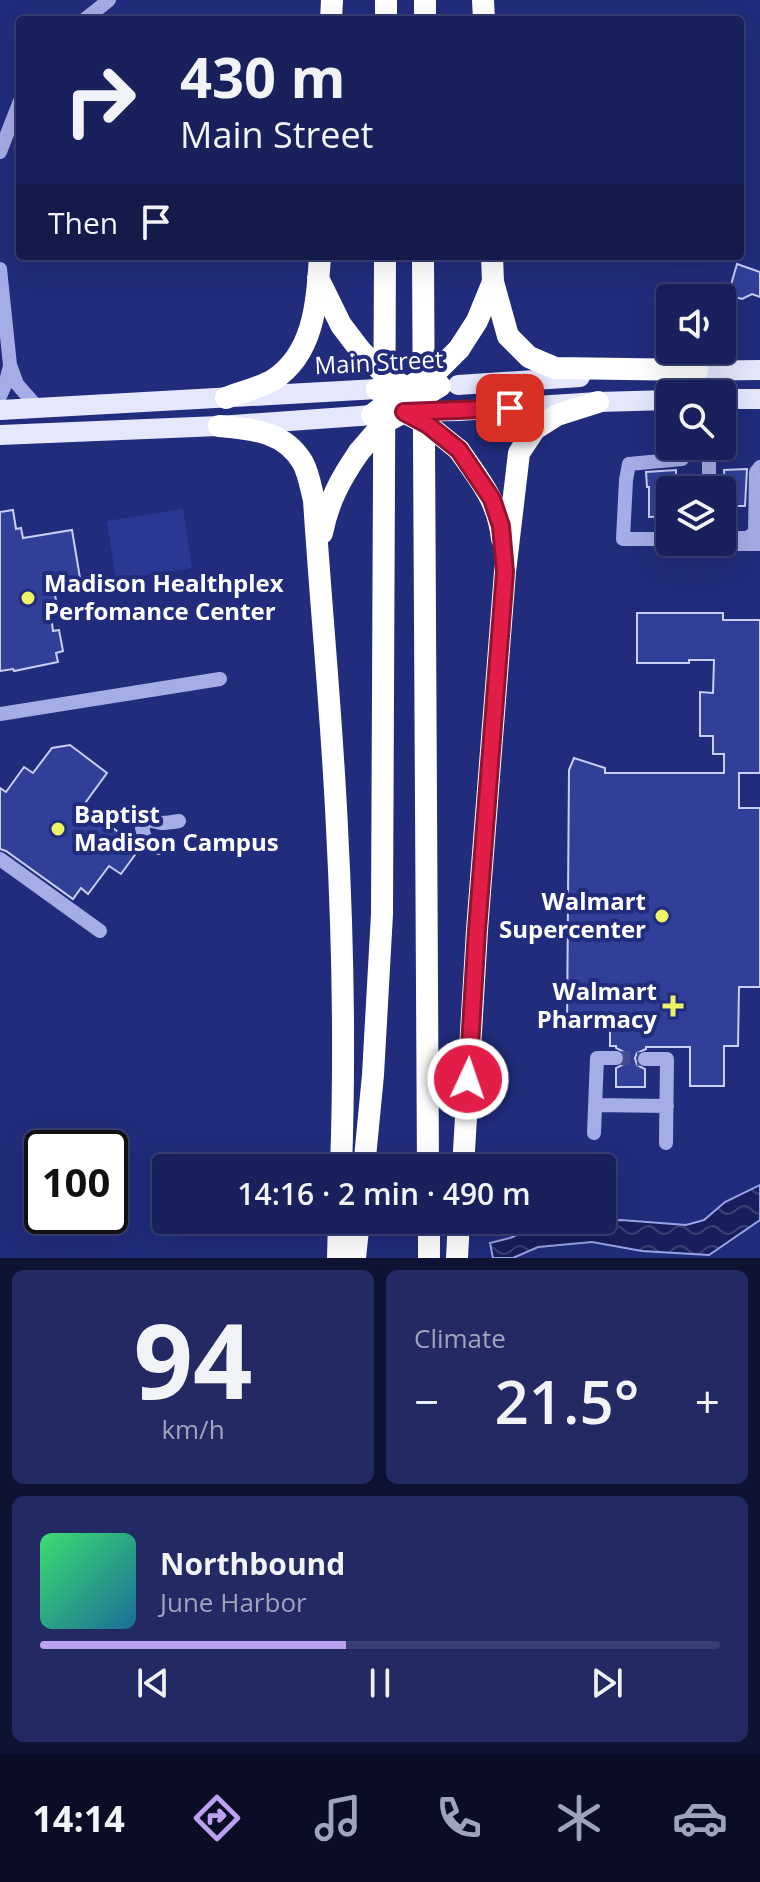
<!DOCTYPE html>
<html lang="en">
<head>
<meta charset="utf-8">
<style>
  :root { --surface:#19215d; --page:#222963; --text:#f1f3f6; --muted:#9fa3bc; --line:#373e72; --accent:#bca0f2 }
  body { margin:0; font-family:"Open Sans",sans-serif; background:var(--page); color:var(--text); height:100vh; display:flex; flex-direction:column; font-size:30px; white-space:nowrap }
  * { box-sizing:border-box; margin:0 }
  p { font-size:26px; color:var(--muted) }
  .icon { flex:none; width:44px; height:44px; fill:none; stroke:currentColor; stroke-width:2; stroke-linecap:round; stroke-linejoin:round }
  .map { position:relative; height:1258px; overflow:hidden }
  .side { display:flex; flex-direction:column; gap:12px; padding:12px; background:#0e1233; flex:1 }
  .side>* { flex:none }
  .guide { position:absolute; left:16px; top:16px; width:728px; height:244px; border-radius:8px; box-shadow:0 8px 32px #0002,0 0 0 2px var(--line); background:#19215d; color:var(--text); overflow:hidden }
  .fabs { position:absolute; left:656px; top:284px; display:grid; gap:16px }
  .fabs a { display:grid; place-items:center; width:80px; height:80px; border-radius:8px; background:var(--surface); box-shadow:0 8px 32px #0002,0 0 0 2px var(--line); font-size:40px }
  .speed { position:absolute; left:24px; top:1130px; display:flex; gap:16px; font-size:40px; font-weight:700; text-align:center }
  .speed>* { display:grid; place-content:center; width:104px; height:104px; border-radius:50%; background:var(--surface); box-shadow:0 8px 32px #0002,0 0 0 2px var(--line); line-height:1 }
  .speed .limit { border:4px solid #111; border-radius:12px; background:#fff; color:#111 }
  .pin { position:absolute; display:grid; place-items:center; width:68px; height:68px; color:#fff; margin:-34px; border-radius:16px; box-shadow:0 4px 12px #0006 }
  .me { position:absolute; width:88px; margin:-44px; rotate:3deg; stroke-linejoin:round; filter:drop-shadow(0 0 6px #0008) }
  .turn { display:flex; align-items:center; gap:28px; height:168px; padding:0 32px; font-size:36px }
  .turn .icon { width:104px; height:104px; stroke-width:2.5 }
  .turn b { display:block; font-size:56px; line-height:68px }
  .then { display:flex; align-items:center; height:76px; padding:0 32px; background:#0003; gap:16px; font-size:30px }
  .big { font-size:60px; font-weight:600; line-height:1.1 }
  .side .card { flex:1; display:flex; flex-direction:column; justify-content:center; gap:12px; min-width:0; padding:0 28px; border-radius:12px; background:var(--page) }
  .side .dial { align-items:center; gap:0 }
  .dial b { font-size:104px; line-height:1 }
  .song { display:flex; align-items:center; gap:24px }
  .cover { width:96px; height:96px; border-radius:12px; background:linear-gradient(135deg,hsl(140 70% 55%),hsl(200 70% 35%)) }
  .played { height:8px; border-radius:4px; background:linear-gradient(90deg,var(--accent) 45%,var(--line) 45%) }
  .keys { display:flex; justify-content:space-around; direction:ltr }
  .heat { display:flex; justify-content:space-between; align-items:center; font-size:44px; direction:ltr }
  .side .tiles { flex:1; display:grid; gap:12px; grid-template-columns:1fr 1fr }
  .card:last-child { grid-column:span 2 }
  .trip { position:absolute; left:152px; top:1154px; width:464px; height:80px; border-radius:8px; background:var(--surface); box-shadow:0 8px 32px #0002,0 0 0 2px var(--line); font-weight:600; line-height:80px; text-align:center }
  .tabs { display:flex; height:128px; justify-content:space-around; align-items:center; background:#0a0d25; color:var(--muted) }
  .tabs .icon { width:56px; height:56px }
  .tabs .on { color:var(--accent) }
  .tabs b { font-size:36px; color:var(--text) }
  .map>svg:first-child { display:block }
  .grass { fill:#2c3994 }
  .water { fill:url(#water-waves); stroke:#98a4e7; stroke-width:2 }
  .building { fill:#313f99; stroke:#c8cef5; stroke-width:2 }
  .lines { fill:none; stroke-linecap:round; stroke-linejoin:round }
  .minor-tunnel { stroke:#424c90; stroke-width:14; stroke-dasharray:14 7; stroke-linecap:butt }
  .minor { stroke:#a4ade6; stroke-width:14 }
  .major { stroke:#e5e7fd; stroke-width:20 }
  .highway { stroke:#fff; stroke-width:22 }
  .major-bridge { stroke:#e5e7fd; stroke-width:20 }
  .highway-bridge { stroke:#fff; stroke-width:22 }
  .route-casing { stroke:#92132f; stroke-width:20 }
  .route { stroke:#e11d48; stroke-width:14 }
  .poi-dot { fill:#eef266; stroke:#212c7c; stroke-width:3 }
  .labels { text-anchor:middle; stroke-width:8; stroke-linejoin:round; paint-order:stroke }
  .street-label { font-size:24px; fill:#fff; stroke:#212c7c }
  .poi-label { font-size:24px; font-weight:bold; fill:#fff; stroke:#212c7c; text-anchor:start }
</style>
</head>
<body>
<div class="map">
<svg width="760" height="1258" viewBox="0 0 760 1258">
  <defs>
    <pattern id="water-waves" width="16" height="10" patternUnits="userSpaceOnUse" patternTransform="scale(2)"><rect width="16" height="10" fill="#171e5b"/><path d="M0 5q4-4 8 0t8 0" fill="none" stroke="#3a4074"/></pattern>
  </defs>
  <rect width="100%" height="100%" fill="#212c7c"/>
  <!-- grass -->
  <path class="grass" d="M 183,509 L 192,568 L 116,580 L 107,521 Z"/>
  <!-- water -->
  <path class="water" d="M 760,1185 L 760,1220 L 709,1255 L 642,1251 L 592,1242 L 538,1247 L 513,1258 L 493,1258 L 490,1243 L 510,1238 L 537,1226 L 621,1220 L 686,1225 L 704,1220 L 725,1202 Z"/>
  <!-- building -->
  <path class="building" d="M 737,264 L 760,272 L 760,297 L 752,294 L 742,299 L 728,295 Z
    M 747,469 L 745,506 L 726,506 L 724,470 Z
    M 676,470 L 676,482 L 674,482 L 674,490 L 670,490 L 670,516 L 649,517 L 649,487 L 647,487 L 646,472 Z
    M 13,510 L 16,529 L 21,528 L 23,538 L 72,530 L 81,584 L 54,589 L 57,607 L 50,608 L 53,631 L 59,630 L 63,651 L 56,653 L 58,662 L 14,671 L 13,669 L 0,671 L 0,512 Z
    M 637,613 L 723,613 L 723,620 L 760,620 L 760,773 L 739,773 L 739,808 L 760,808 L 760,987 L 739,987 L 738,1046 L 724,1046 L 724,1086 L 690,1086 L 690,1047 L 646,1047 L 646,1049 L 637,1053 L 635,1058 L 637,1065 L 645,1069 L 645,1087 L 616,1087 L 616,1068 L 624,1064 L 626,1057 L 624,1052 L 616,1048 L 616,1046 L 610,1046 L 610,1029 L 567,1029 L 569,770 L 574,758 L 605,768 L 605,773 L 724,773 L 724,754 L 713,754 L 713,736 L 700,736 L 700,692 L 713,693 L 714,660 L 689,660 L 689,663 L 637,663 Z
    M 70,745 L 107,773 L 83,806 L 140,848 L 121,874 L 109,866 L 88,894 L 81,888 L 73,899 L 6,851 L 0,849 L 0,788 L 6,792 L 24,767 L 33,773 L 52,748 Z"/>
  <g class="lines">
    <!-- minor-tunnel -->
    <path class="minor-tunnel" d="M 616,1058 L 645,1059"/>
    <!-- minor -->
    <path class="minor" d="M 84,20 L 109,0
      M 0,152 L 20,101
      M 0,269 L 10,365 L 17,384 L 38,408
      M 0,396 L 5,385 L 10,366
      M 709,490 L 709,457
      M 722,538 L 747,538 L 755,533 L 756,472 L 760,467
      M 667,539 L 623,539 L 626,480 L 629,464 L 682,459
      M 709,542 L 709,544 L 758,544 L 760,538
      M 0,714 L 220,679
      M 159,848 L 145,838 L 142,828 C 147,818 152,821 161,823 C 166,823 173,822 179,821
      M 0,859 L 100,931
      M 645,1059 L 667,1059 L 666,1143
      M 595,1105 L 667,1106
      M 594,1133 L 597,1058 L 616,1058"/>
    <!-- major -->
    <path class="major" d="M 680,371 L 760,370
      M 458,385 L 580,377
      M 722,399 L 760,399
      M 0,410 L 360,390
      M 459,411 L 598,402 L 670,400
      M 0,435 L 219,426 L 360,416"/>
    <!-- highway -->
    <path class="highway" d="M 425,0 L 425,20
      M 483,0 L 484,20
      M 331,20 L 332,0
      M 386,20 L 386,0
      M 423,256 L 428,1168
      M 492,256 L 493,282 L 508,336 L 529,357 L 555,368 L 697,370
      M 318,278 L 341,325 L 360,350
      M 459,349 L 477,321 L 493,282
      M 226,398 C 241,392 259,388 273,380 C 315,353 317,300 320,256
      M 219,426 C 252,429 285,431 303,463 C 309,474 311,489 314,500 C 321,609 332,719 337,828 C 343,941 345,1055 341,1168
      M 459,450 C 480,481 498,500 502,539
      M 322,533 C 328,502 341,478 359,452
      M 364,1168 L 373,1075 L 382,914 L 385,256
      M 463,1168 L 477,930 L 505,572 L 519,453 L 535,429 L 557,415 L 598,402
      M 429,1220 L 429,1258
      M 338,1258 L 339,1220
      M 355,1258 L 359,1220
      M 457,1258 L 459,1220"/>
    <!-- major-bridge -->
    <path class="major-bridge" d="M 360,390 L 394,388
      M 360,416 L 404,412 L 459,411"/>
    <!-- highway-bridge -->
    <path class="highway-bridge" d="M 360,350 L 386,376 L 407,388 L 418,398
      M 377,389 L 404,412 L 428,425 L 459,450
      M 372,415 L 407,388 L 438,370 L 459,349
      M 359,452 L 377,431 L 389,420 L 404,412 L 419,399 L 440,386"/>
  </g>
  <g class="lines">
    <defs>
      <path id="route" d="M 468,1079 L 477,930 L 505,572 L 501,526 L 492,499 L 459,450 L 428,425 L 404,412 L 510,408"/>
    </defs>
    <!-- route casing -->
    <use href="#route" class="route-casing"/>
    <!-- route -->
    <use href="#route" class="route"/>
  </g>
  <!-- markers -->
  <g class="poi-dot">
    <circle cx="28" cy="598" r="8"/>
    <circle cx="58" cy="829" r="8"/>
    <circle cx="662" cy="916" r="8"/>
    <path d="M669 994h8v8h8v8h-8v8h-8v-8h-8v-8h8z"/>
  </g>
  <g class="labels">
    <!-- street labels -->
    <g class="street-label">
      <text transform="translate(379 363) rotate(-3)" y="8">Main Street</text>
    </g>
    <!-- poi labels -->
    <g class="poi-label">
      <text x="44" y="592">Madison Healthplex<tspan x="44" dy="28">Perfomance Center</tspan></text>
      <text x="74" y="823">Baptist<tspan x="74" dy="28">Madison Campus</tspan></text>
      <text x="646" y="910" text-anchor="end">Walmart<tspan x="646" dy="28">Supercenter</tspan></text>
      <text x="657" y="1000" text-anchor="end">Walmart<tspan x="657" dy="28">Pharmacy</tspan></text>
    </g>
  </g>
</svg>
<div class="fabs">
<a><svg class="icon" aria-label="sound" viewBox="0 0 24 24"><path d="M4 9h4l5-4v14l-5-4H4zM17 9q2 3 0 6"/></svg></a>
<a><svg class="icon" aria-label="search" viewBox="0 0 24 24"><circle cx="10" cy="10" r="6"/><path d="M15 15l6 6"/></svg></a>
<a><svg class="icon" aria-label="layers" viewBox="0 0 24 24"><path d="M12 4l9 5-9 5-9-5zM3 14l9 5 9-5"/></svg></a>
</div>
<div class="speed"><div class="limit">100</div></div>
<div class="pin" style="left:510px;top:408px;background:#d93025"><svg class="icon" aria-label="arrive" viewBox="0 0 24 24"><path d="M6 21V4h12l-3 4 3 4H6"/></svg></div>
<svg class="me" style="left:468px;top:1079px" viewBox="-20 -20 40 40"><circle r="17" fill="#e11d48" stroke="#fff" stroke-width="3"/><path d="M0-11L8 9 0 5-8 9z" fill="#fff"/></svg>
<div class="trip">14:16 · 2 min · 490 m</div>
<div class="guide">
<div class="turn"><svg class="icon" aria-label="right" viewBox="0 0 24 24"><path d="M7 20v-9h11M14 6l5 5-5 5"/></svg><div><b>430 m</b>Main Street</div></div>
<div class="then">Then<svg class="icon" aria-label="arrive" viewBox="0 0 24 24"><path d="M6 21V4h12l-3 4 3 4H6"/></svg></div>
</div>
</div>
<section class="side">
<div class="tiles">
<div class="card dial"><b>94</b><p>km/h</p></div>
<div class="card"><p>Climate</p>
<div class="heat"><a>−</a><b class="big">21.5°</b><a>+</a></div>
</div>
<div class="card">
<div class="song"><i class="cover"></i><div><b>Northbound</b><p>June Harbor</p></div></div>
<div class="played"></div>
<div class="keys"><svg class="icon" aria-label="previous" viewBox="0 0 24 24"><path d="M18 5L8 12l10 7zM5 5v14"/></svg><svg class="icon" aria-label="pause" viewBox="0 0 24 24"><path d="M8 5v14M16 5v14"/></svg><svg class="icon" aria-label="next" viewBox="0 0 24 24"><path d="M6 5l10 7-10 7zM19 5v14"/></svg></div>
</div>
</div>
</section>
<nav class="tabs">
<b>14:14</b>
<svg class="icon on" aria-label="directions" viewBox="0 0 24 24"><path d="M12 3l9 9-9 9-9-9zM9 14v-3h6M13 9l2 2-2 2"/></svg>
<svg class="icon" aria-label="music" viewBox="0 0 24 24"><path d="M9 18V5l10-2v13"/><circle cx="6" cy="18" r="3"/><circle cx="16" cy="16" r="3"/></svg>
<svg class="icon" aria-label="phone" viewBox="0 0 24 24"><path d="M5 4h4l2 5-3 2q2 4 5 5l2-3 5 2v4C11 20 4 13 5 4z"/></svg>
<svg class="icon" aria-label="climate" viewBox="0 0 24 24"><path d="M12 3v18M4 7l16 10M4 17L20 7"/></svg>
<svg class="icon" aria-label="car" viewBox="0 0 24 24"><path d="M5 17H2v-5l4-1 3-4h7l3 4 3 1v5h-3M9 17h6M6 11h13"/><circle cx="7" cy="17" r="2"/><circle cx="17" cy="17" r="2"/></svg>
</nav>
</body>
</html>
